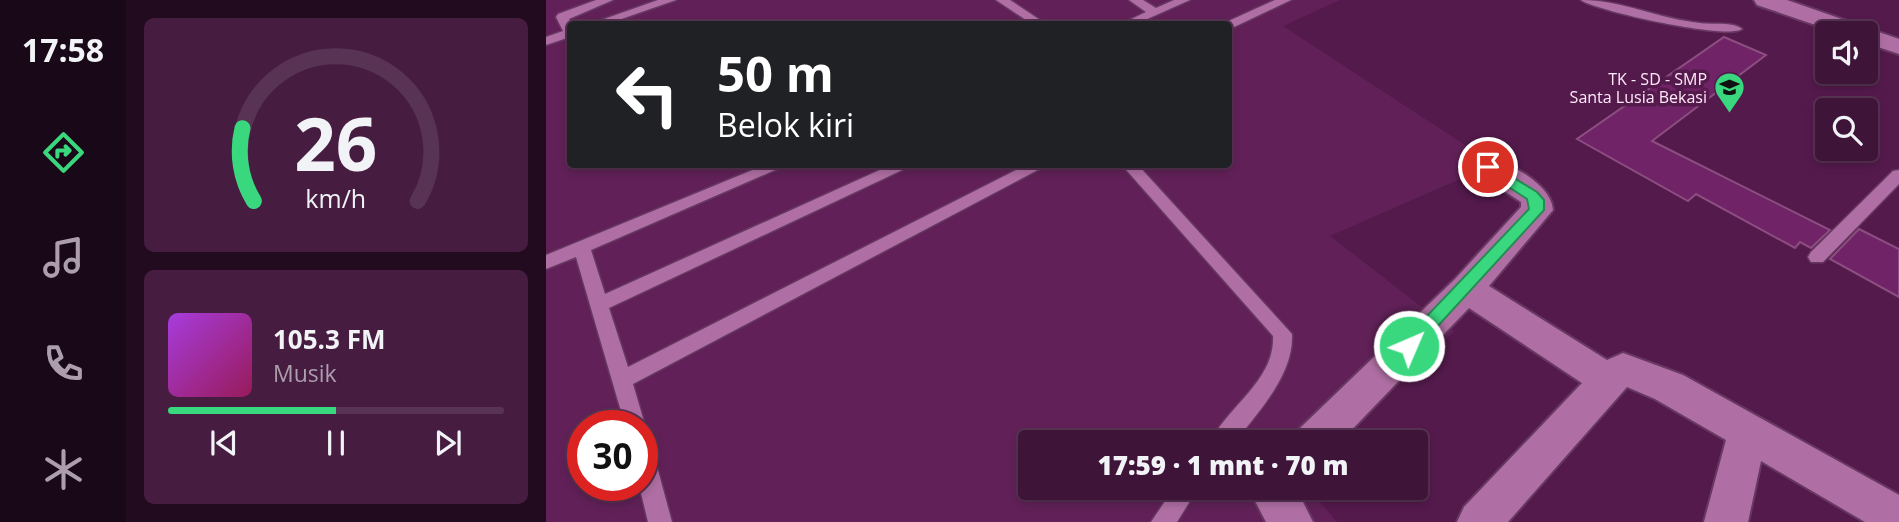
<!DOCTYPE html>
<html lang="id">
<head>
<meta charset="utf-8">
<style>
  :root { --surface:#3f1439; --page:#461d41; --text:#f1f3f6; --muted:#ad9eae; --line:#583353; --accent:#39d87f }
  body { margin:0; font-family:"Open Sans",sans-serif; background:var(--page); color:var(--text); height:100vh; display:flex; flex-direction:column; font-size:26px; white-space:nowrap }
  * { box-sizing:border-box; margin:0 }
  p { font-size:23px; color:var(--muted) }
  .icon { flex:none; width:38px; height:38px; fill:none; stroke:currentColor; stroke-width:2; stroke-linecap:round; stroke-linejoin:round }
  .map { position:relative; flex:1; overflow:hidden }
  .drawer { display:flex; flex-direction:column; gap:18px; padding:18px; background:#230b1f; width:420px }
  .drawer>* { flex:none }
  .hud { position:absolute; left:21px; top:21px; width:665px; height:147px; border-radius:7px; box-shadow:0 4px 10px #0003,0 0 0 2px var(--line); background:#202124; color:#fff; overflow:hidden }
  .controls { position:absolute; left:1269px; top:21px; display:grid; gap:14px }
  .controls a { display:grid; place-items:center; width:63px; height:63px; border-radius:7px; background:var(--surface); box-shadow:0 4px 10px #0003,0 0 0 2px var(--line); font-size:35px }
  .speed { position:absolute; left:21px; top:410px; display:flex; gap:14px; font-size:35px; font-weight:700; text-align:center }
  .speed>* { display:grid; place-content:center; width:91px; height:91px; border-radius:50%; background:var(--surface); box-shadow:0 4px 10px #0003,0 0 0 2px var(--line); line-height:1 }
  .speed .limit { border:10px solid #d22; background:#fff; color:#111 }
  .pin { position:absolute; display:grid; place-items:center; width:60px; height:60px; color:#fff; margin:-30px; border:4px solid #fff; border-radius:50%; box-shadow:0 2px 7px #0007 }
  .me { position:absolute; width:77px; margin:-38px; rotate:45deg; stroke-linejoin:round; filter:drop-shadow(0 0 5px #0008) }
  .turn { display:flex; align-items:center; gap:24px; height:147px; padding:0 35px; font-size:32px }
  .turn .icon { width:91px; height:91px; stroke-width:2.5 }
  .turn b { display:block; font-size:49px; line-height:60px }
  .drawer .widget { flex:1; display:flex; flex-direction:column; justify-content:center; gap:10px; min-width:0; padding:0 24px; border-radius:10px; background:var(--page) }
  .drawer .dial { align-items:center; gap:0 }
  .dial svg { height:182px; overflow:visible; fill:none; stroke:var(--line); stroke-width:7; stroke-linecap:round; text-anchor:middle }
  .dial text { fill:var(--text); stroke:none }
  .song { display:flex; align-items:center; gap:21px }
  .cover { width:84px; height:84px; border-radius:10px; background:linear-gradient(135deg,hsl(280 70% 55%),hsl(330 70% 35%)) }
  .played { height:7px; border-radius:4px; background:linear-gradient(90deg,var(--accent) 50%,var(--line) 50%) }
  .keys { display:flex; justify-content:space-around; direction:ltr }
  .trip { position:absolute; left:472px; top:430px; width:410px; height:70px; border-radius:7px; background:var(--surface); box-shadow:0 4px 10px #0003,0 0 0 2px var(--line); font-weight:800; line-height:70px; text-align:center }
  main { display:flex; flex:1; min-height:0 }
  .menu { display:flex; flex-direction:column; width:126px; justify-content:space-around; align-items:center; background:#190817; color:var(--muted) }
  .menu .icon { width:49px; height:49px }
  .menu .current { color:var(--accent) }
  .menu b { font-size:32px; color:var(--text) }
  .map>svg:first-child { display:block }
  .built { fill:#612158; fill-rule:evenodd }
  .building { fill:#702366; stroke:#8c4e81; stroke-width:2 }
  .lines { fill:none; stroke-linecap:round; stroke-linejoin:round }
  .lane-casing { stroke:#673861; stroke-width:3 }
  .street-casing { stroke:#673861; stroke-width:4 }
  .lane { fill:#b06fa4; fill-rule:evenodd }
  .street { fill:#b06fa4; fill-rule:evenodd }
  .route { fill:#39d87f; stroke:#258c53; stroke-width:2 }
  .labels { text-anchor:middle; stroke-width:7; stroke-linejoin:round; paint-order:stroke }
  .far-poi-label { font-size:16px; fill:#ffe9fa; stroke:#541a4c; text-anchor:end }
</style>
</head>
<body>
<main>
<nav class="menu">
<b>17:58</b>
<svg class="icon current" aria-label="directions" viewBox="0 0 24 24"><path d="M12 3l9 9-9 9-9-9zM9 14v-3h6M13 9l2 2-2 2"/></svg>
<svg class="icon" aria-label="music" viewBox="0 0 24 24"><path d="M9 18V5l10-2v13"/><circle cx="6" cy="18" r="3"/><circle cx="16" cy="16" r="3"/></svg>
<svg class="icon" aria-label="phone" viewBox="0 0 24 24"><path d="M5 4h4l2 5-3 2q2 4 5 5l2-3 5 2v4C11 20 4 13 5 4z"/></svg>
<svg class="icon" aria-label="climate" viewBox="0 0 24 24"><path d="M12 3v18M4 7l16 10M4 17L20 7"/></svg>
</nav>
<section class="drawer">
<div class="widget dial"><svg viewBox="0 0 100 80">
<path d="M14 69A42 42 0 1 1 86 69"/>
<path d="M14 69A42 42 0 0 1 9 37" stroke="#39d87f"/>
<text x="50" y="56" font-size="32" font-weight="700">26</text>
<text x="50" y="72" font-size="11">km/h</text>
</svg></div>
<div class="widget">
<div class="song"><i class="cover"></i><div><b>105.3 FM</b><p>Musik</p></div></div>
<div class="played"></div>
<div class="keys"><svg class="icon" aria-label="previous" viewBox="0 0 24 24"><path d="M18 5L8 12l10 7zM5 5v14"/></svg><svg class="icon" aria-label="pause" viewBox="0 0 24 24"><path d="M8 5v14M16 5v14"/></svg><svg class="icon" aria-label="next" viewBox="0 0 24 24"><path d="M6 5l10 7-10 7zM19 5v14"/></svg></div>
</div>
</section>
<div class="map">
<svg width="1353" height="522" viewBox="0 0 1353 522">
  <rect width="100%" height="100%" fill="#541a4c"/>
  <!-- built -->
  <path class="built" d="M 0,0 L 794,0 L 737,26 L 948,164 L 784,236 L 908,332 L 779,443 L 485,443 L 485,488 L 762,488 L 791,522 L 0,522 ZM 24,24 L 682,24 L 682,164 L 24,164 ZM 37,425 L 96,425 L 96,485 L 37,485 Z"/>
  <!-- building -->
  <path class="building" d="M 1178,37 L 1220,55 L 1106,141 L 1284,230 L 1265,248 L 1254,242 L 1249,248 L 1150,194 L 1142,201 L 1031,139 Z
    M 1313,229 L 1353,249 L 1353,297 L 1284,259 Z"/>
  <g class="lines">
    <defs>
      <path id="lane" d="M 50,0 L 67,0 L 23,19 L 26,24 L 24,37 L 0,45 L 0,37 L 17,31 L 10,17 L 12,14 Z
        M 112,0 L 130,0 L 61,24 L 44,24 Z
        M 450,0 L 464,0 L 500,24 L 486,24 Z
        M 583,0 L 597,0 L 610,8 L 628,0 L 644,0 L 590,24 L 575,24 L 600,12 Z
        M 729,0 L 745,0 L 686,28 L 676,24 Z
        M 1035,0 C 1076,0 1113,19 1154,23 C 1167,25 1186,21 1196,29 C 1182,40 1050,11 1035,0 Z
        M 221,164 L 243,164 L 45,250 L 59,294 L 347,164 L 369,164 L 63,308 L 82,367 L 482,164 L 503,164 L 87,384 L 99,425 L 96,432 L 96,425 L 79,425 L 30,257 L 0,269 L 0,255 Z
        M 575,164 L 591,164 L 746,334 C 748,375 712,412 688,443 L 664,443 C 681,406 729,381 727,336 Z
        M 1353,170 L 1353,184 L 1277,262 L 1265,262 L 1262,257 L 1265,252 L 1347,171 Z
        M 96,442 L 104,445 L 107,452 L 126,522 L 102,522 L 93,485 L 96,485 Z
        M 628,488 L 652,488 L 631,522 L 605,522 Z"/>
      <path id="street" d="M 1208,0 L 1241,0 L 1353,39 L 1353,54 L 1320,43 L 1320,33 L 1293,33 L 1211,5 Z
        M 942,157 C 964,163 1006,185 1007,210 L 943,286 L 1061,360 L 1077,353 L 1137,375 L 1353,495 L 1353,522 L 1319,522 L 1215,461 L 1202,522 L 1158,522 L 1180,440 L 1109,399 L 1081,387 L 962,522 L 911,522 L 918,507 L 1036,383 L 923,308 L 793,443 L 746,443 L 752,430 L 909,279 L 975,207 L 975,202 L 932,174 L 927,167 L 932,160 Z
        M 708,488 L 750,488 L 767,522 L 720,522 L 708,499 Z"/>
    </defs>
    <!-- lane casing -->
    <use href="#lane" class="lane-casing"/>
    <!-- street casing -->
    <use href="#street" class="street-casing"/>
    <!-- lane -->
    <use href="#lane" class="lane"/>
    <!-- street -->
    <use href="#street" class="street"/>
  </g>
  <!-- route -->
  <path class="route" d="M 942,162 L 991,192 L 998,200 L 998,210 L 869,351 L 857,351 L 854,346 L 857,341 L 983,209 L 981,199 L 937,170 L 935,167 Z"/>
  <!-- icons -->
  <defs>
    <symbol id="school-pin" viewBox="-11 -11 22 30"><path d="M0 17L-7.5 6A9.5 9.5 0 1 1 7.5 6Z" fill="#39d87f" stroke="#541a4c"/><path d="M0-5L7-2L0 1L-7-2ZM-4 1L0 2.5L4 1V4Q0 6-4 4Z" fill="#111"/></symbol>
  </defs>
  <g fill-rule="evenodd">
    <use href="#school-pin" x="1166" y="70" width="35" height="47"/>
  </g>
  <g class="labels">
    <!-- far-poi labels -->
    <g class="far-poi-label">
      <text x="1161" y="85">TK - SD - SMP<tspan x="1161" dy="18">Santa Lusia Bekasi</tspan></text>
    </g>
  </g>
</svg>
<div class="controls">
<a><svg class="icon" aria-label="sound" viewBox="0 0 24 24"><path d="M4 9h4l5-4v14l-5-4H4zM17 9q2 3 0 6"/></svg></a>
<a><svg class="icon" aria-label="search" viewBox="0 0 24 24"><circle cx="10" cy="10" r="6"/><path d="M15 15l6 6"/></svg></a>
</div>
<div class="speed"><div class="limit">30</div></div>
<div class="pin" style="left:942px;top:167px;background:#d93025"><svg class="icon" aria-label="arrive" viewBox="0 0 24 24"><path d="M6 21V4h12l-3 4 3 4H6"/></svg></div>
<svg class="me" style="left:863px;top:346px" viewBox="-20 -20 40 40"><circle r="17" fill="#39d87f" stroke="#fff" stroke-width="3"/><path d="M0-11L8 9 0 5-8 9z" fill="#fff"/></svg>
<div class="trip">17:59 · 1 mnt · 70 m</div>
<div class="hud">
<div class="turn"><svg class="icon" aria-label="left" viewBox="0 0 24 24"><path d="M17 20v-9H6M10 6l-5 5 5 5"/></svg><div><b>50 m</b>Belok kiri</div></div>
</div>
</div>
</main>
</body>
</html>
